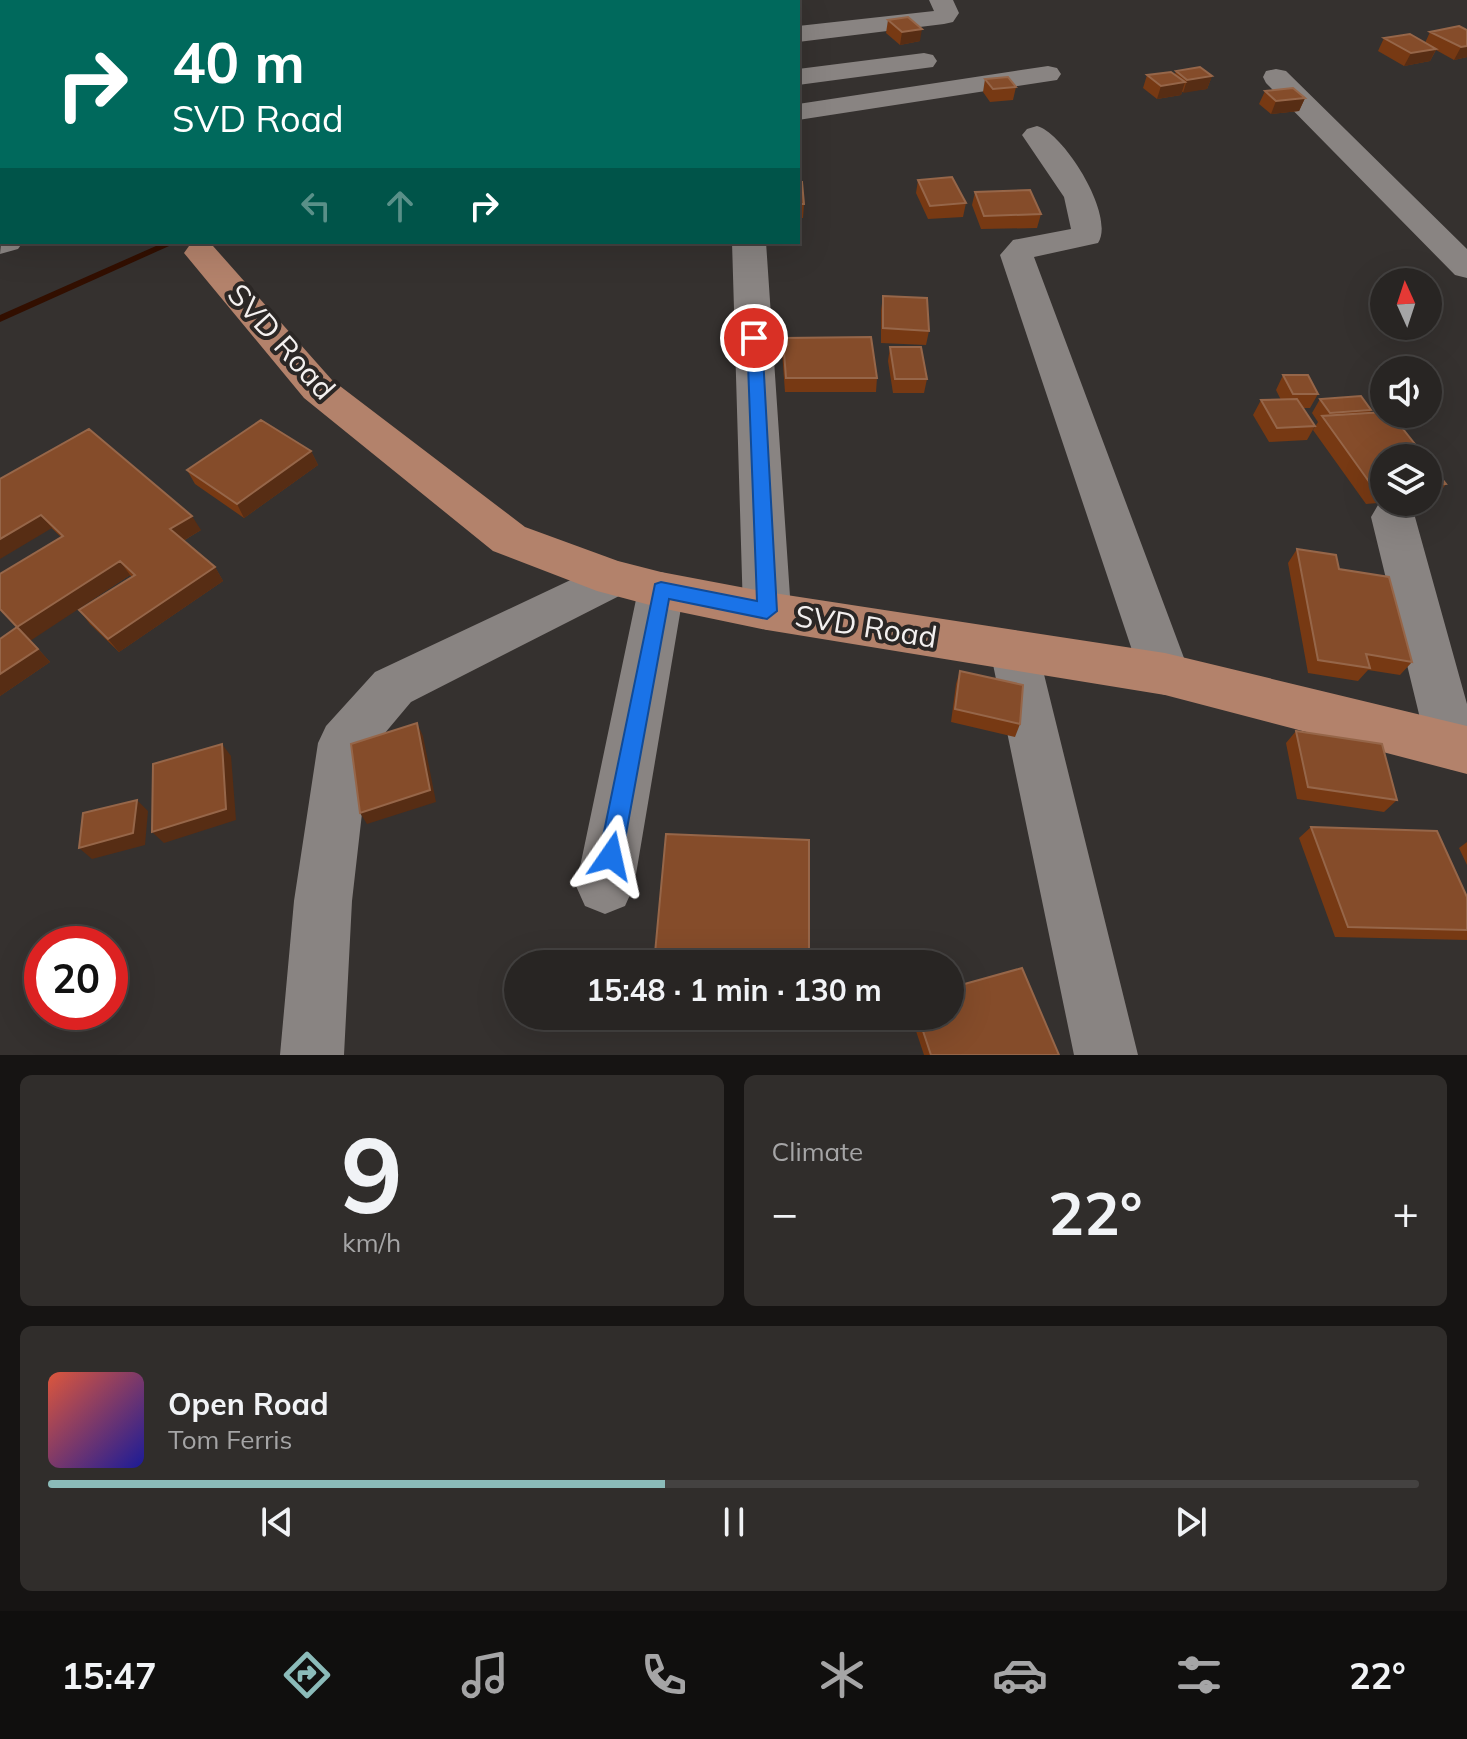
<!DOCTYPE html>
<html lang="en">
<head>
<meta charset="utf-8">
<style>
  :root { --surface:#282523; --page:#302d2b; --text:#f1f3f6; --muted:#a5a5a6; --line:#444241; --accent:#8bbbb9 }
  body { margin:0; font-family:Mulish,sans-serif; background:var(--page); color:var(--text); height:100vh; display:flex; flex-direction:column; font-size:30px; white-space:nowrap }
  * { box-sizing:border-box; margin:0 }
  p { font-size:26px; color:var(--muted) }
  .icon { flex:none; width:44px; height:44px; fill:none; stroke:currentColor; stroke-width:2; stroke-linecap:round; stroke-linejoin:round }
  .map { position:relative; height:1055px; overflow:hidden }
  .sheet { display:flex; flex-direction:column; gap:20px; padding:20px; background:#161413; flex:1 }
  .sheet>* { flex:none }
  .banner { position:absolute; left:0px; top:0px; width:800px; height:244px; box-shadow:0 8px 32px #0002,0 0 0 2px var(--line); background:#00695c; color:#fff; overflow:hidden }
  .needle { width:52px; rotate:357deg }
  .controls { position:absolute; left:1370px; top:268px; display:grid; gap:16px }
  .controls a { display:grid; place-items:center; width:72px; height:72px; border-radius:50%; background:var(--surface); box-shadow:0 8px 32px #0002,0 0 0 2px var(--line); font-size:40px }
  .speed { position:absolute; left:24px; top:926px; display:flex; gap:16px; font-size:40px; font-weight:700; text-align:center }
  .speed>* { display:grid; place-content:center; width:104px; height:104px; border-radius:50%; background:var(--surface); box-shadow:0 8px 32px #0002,0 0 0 2px var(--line); line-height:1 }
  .speed .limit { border:12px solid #d22; background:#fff; color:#111 }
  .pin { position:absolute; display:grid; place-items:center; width:68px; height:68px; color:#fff; margin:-34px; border:4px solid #fff; border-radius:50%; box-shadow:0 2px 8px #0007 }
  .me { position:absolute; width:88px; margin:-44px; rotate:11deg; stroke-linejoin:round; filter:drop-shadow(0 0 6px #0008) }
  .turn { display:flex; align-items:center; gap:28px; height:168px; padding:0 40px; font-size:36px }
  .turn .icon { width:104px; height:104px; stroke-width:2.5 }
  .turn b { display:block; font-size:56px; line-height:68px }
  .lanes { display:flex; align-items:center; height:76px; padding:0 40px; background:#0003; justify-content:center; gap:40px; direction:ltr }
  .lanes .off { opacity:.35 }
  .big { font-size:60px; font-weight:700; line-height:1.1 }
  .sheet .card { flex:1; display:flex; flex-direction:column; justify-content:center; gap:12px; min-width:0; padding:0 28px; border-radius:12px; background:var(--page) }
  .sheet .dial { align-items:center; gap:0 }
  .dial b { font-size:104px; line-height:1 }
  .song { display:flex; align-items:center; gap:24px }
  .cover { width:96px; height:96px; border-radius:12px; background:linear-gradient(135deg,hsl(10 70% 55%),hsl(240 70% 35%)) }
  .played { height:8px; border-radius:4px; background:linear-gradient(90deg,var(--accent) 45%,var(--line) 45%) }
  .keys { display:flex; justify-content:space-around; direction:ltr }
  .heat { display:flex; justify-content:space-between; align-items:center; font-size:44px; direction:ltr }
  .sheet .tiles { flex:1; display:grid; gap:20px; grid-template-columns:1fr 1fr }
  .card:last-child { grid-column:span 2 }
  .trip { position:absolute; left:504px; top:950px; width:460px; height:80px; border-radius:40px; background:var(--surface); box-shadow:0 8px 32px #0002,0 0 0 2px var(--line); font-weight:700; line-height:80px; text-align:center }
  .tab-bar { display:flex; height:128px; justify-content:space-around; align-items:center; background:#100f0e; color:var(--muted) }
  .tab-bar .icon { width:56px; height:56px }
  .tab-bar .active { color:var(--accent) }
  .tab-bar b { font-size:36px; color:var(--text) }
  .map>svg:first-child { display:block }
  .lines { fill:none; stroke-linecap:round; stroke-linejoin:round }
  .stream { fill:#320f00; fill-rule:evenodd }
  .minor { fill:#898482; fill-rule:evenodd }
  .major { fill:#b3826b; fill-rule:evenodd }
  .wall { fill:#773913 }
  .shaded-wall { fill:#572d14 }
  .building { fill:#854c2a; stroke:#966649; stroke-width:2 }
  .route { fill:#1a73e8; stroke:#114b97; stroke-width:2 }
  .labels { text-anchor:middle; stroke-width:8; stroke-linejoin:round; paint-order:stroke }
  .street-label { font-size:30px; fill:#f3f0ef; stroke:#2b2725 }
</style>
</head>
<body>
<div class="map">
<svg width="1467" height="1055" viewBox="0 0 1467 1055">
  <rect width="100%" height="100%" fill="#35312f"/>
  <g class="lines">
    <!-- stream -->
    <path class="stream" d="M 184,0 L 190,0 L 189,2 L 183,2 Z
      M 165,242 L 178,242 L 0,322 L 0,315 Z"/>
    <!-- minor -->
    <path class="minor" d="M 650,0 L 696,0 L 649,2 Z
      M 929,0 L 953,0 L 959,13 L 953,22 L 944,24 L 798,42 L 798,26 L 934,11 Z
      M 924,53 L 933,55 L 937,61 L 933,67 L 798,85 L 798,69 Z
      M 1048,66 L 1057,68 L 1061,74 L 1057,80 L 798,120 L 798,104 Z
      M 1276,69 L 1286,71 L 1467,249 L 1467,278 L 1455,275 L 1266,83 L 1263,77 L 1266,71 Z
      M 1037,126 C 1064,133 1116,216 1098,243 L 1034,257 L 1190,674 L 1183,689 L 1165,695 L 1147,689 L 1140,674 L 1000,255 L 1013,240 L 1071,229 L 1064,197 L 1022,135 L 1027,129 Z
      M 2,233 L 2,242 L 23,242 L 18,249 L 0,254 Z
      M 732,242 L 766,242 L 791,611 L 784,624 L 767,630 L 750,624 L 743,611 Z
      M 1389,502 L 1408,505 L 1415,517 L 1467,704 L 1467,765 L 1453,770 L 1434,764 L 1427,747 L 1371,517 L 1378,505 Z
      M 613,560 L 629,565 L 636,578 L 629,591 L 411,702 L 369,752 L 352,901 L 344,1055 L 280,1055 L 294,901 L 318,743 L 326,726 L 375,672 Z
      M 661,572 L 677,577 L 684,590 L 634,886 L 625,906 L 605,914 L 585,906 L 576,886 L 638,590 L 645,577 Z
      M 1014,630 L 1031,636 L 1038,650 L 1138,1055 L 1074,1055 L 990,650 L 997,636 Z"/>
    <!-- major -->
    <path class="major" d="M 90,0 L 114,0 L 114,2 L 90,2 Z
      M 201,243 L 213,246 L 332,380 L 525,527 L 618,561 L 661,572 L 767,592 L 1165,653 L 1467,726 L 1467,774 L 1165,695 L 767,630 L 661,608 L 597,591 L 493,551 L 304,398 L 184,253 L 189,246 Z"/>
  </g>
  <!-- wall -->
  <path class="wall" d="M 888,20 L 920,41 L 900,45 L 886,33 Z
    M 1459,26 L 1467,57 L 1454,60 L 1436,50 L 1430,61 L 1404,66 L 1378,51 L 1384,38 L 1425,43 L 1430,32 Z
    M 1176,71 L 1212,76 L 1207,89 L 1182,92 L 1181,95 L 1157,99 L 1143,88 L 1147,75 L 1175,74 Z
    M 985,79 L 1016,87 L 1013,100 L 990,102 L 983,92 Z
    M 1265,91 L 1305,98 L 1299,111 L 1271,114 L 1259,104 Z
    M 918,180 L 966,203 L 963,217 L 928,219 L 916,193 Z
    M 798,182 L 804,204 L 803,218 L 798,218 Z
    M 975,192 L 1041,214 L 1037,228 L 981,229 L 972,205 Z
    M 883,296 L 929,331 L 926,345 L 881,343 L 881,310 Z
    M 783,338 L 877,378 L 876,392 L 785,392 L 782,352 Z
    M 890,347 L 927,379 L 924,393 L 893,393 L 888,361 Z
    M 1283,375 L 1318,394 L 1310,408 L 1303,408 L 1315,426 L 1307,440 L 1269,442 L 1253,415 L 1261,400 L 1281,400 L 1276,390 Z
    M 1320,399 L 1371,410 L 1370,413 L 1384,458 L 1384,502 L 1389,502 L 1366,504 L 1313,430 L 1318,422 L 1312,413 Z
    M 311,451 L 318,465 L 244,518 L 195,484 L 187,470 Z
    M 1428,461 L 1446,484 L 1436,498 L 1428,499 Z
    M 0,479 L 201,530 L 183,541 L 215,567 L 223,581 L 119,652 L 90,624 L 79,610 L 132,577 L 130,575 L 30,640 L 50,662 L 0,696 L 0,639 L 17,627 L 61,537 Z
    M 1297,549 L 1339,569 L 1412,662 L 1400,675 L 1368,670 L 1358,681 L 1308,673 L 1288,563 Z
    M 960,671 L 1020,724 L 1015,737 L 951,722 L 956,684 Z
    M 1296,731 L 1397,800 L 1384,812 L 1297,799 L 1286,743 Z
    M 1311,827 L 1467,897 L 1467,940 L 1335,937 L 1299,838 Z
    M 1467,842 L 1467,865 L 1459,848 Z
    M 911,1016 L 950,1016 L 1059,1055 L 924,1055 Z"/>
  <!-- shaded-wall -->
  <path class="shaded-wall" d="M 478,0 L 500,0 L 484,2 L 479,2 Z
    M 922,29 L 920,41 L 900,45 L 902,32 Z
    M 1467,46 L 1467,57 L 1454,60 L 1461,47 Z
    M 1436,49 L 1430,61 L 1404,66 L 1411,53 Z
    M 1212,76 L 1207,89 L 1183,93 L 1187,80 Z
    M 1185,82 L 1181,95 L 1157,99 L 1161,86 Z
    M 1305,98 L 1299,111 L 1271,114 L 1276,101 Z
    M 311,451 L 318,465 L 244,518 L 237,504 Z
    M 41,515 L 52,528 L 0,559 L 0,539 Z
    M 192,516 L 201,530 L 179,543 L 170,529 Z
    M 120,561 L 130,575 L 30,641 L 17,627 Z
    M 215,567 L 223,581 L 119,652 L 108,639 Z
    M 38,649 L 50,662 L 0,696 L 0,674 Z
    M 417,723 L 423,736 L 436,802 L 367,824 L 360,813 Z
    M 222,744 L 231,756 L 236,820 L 164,843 L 152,832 Z
    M 137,800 L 148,811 L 145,845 L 92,859 L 79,848 Z"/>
  <!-- building -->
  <path class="building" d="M 568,0 L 627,0 L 629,2 L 570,2 Z
    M 908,17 L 922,29 L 902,32 L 888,20 Z
    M 1459,26 L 1467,30 L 1467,46 L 1461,47 L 1430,32 Z
    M 1410,34 L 1436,49 L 1411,53 L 1384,38 Z
    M 1200,67 L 1212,76 L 1187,80 L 1176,71 Z
    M 1171,72 L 1185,82 L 1161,86 L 1147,75 Z
    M 1008,77 L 1016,87 L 993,89 L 985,79 Z
    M 1293,88 L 1305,98 L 1276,101 L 1265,91 Z
    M 952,177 L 966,203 L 930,206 L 918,180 Z
    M 798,182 L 802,182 L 804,204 L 798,204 Z
    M 1030,190 L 1041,214 L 984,216 L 975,192 Z
    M 883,296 L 927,298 L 929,331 L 883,328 Z
    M 871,337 L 877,378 L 786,378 L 783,338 Z
    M 890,347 L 921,347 L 927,379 L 895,379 Z
    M 1283,375 L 1308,375 L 1318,394 L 1293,394 Z
    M 1361,396 L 1371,410 L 1330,413 L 1320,399 Z
    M 1297,399 L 1315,426 L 1277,428 L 1261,400 Z
    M 1384,412 L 1384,414 L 1391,414 L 1426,458 L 1384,458 L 1384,489 L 1375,490 L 1322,416 Z
    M 261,420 L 311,451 L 237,504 L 187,470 Z
    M 89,429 L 192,516 L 170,529 L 215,567 L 108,639 L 79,610 L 135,575 L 120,561 L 17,627 L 0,609 L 0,574 L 63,536 L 41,515 L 0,539 L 0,479 Z
    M 1428,461 L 1446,484 L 1428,486 Z
    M 1297,549 L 1336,555 L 1339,569 L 1389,577 L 1412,662 L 1366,654 L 1370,668 L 1318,660 Z
    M 17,627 L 38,649 L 0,674 L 0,639 Z
    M 960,671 L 1023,685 L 1020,724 L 955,709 Z
    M 417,723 L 430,790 L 360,813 L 351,744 Z
    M 1296,731 L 1382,744 L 1397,800 L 1308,787 Z
    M 222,744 L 226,809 L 152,832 L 153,764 Z
    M 137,800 L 133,833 L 79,848 L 83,813 Z
    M 1311,827 L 1437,831 L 1467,897 L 1467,930 L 1348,927 Z
    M 666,834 L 809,840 L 809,964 L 654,964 Z
    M 1022,968 L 1059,1055 L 931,1055 L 918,1016 L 950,1016 L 950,988 Z"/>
  <!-- route -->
  <path class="route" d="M 754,333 L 762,338 L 777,611 L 767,619 L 669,599 L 622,856 L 619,864 L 611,868 L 602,864 L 599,856 L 655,584 L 661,582 L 757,601 L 747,338 Z"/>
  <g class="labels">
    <!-- street labels -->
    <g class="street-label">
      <text transform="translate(281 342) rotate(48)" y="10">SVD Road</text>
      <text transform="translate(866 627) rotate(9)" y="10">SVD Road</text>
    </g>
  </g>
</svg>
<div class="controls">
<a><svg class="needle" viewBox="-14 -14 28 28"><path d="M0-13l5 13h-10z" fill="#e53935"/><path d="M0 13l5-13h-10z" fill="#a5a5a6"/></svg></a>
<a><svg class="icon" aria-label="sound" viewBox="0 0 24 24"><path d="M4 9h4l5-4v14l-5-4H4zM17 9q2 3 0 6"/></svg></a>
<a><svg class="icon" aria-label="layers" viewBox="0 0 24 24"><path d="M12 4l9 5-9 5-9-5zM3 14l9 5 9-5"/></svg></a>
</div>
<div class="speed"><div class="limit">20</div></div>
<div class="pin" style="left:754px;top:338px;background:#d93025"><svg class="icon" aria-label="arrive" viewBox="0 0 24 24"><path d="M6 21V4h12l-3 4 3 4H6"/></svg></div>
<svg class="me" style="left:611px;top:856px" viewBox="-20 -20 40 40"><path d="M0-17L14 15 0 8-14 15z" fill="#1a73e8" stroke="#fff" stroke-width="4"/></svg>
<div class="trip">15:48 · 1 min · 130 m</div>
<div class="banner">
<div class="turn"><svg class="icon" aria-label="right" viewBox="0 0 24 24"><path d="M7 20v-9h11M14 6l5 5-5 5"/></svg><div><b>40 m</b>SVD Road</div></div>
<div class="lanes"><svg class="icon off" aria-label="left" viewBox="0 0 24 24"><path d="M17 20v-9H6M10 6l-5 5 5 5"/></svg><svg class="icon off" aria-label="ahead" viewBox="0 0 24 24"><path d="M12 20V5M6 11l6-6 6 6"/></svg><svg class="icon" aria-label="right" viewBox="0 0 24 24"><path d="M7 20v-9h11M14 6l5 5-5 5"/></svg></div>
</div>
</div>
<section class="sheet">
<div class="tiles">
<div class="card dial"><b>9</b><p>km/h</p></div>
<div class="card"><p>Climate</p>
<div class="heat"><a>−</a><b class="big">22°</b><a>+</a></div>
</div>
<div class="card">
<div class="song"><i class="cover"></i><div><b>Open Road</b><p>Tom Ferris</p></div></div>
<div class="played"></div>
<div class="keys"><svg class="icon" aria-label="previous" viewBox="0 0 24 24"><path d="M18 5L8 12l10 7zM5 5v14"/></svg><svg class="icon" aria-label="pause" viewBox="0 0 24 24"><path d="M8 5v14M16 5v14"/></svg><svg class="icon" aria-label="next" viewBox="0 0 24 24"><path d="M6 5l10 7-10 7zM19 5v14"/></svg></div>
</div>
</div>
</section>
<nav class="tab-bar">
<b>15:47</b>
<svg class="icon active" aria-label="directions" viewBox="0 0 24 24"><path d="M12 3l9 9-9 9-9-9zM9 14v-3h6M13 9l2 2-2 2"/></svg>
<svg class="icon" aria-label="music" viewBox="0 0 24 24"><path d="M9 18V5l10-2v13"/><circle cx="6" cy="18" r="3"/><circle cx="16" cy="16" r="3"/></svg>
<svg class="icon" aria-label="phone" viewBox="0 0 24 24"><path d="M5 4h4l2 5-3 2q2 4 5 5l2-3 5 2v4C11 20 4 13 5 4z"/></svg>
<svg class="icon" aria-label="climate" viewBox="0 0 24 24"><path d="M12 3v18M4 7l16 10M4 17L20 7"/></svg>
<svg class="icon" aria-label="car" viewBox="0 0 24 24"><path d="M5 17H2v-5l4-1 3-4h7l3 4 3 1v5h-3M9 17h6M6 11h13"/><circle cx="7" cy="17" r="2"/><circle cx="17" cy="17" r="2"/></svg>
<svg class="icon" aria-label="filters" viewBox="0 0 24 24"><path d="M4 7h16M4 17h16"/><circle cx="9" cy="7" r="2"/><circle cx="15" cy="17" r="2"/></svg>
<b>22°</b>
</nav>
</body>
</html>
